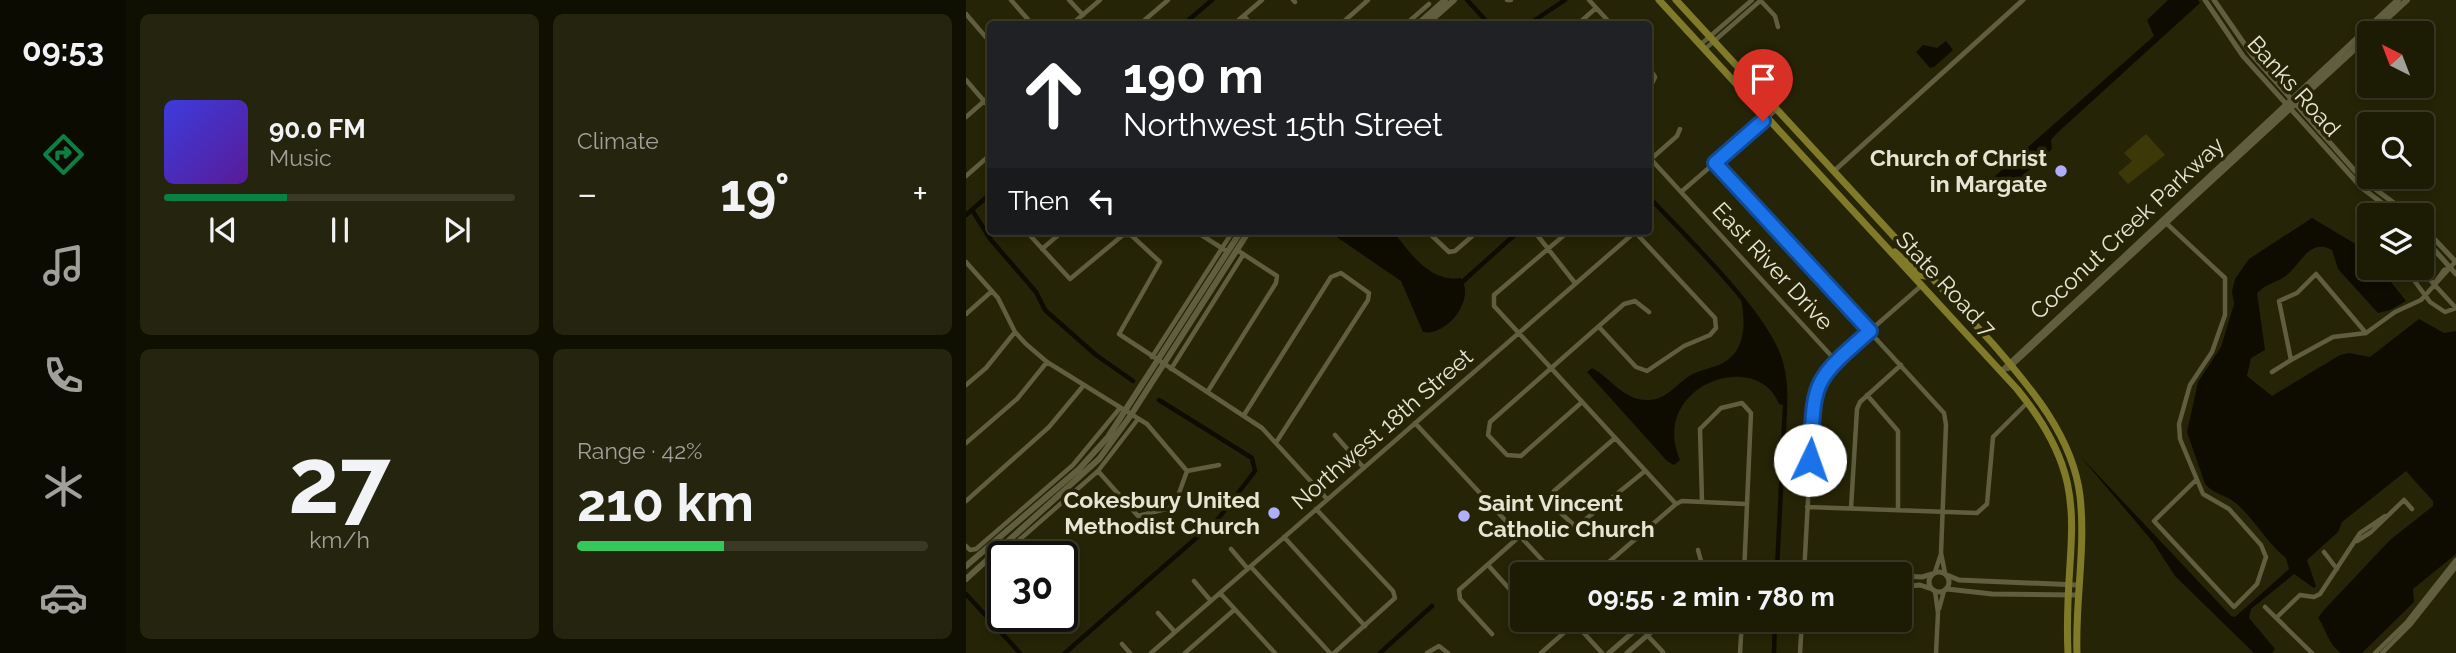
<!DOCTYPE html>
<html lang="en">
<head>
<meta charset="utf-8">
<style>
  :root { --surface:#1c1b04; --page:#25240e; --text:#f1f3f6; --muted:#a0a19a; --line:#3a3926; --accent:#0b8043 }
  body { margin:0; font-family:Raleway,sans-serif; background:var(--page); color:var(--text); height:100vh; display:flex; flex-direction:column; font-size:26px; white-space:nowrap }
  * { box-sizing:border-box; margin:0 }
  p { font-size:23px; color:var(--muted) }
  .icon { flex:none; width:38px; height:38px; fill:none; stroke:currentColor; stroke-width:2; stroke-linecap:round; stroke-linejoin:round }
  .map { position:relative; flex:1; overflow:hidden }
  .side { display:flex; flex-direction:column; gap:14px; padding:14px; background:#0f0f02; width:840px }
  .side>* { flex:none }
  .banner { position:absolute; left:21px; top:21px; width:665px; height:214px; border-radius:7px; box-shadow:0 4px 10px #0003,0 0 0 2px var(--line); background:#202124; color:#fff; overflow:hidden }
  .needle { width:46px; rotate:318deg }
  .buttons { position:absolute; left:1391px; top:21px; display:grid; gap:14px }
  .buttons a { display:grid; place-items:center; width:77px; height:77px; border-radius:7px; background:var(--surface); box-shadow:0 4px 10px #0003,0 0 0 2px var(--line); font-size:35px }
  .speed { position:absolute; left:21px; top:541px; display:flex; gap:14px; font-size:35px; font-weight:700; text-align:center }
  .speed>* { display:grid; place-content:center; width:91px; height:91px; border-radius:50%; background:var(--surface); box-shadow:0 4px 10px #0003,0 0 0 2px var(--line); line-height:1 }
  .speed .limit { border:4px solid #111; border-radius:10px; background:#fff; color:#111 }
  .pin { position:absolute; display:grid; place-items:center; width:60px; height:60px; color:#fff; margin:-72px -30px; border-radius:50% 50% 50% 0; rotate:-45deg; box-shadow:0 0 7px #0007 }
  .pin .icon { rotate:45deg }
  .me { position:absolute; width:77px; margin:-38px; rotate:3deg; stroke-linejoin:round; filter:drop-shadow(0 0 5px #0008) }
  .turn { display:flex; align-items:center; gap:24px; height:147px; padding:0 21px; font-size:32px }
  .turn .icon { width:91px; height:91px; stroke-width:2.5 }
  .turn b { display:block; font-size:49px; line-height:60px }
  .then { display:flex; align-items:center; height:66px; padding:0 21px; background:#0003; gap:14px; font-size:26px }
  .big { font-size:52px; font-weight:700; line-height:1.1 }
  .side .widget { flex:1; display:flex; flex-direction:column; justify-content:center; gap:10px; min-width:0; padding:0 24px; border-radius:10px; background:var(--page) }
  .side .dial { align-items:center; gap:0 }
  .dial b { font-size:91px; line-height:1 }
  .song { display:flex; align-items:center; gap:21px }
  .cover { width:84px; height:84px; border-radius:10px; background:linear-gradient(135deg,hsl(240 70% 55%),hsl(270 70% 35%)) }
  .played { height:7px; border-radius:4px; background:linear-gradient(90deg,var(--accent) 35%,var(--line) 35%) }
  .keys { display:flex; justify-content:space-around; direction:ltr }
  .heat { display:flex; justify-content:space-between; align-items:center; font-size:38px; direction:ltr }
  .charge { height:10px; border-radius:5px; background:linear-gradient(90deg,#34c759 42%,var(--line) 0) }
  .side .tiles { flex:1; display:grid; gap:14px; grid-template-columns:repeat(2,1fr) }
  .trip { position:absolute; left:544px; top:562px; width:402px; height:70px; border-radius:7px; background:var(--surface); box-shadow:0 4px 10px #0003,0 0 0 2px var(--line); font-weight:700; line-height:70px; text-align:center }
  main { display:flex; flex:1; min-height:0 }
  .dock { display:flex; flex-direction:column; width:126px; justify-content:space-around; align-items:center; background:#0b0b02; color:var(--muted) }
  .dock .icon { width:49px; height:49px }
  .dock .on { color:var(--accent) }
  .dock b { font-size:32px; color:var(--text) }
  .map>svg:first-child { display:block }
  .green { fill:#3c3808 }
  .water { fill:#0e0c00 }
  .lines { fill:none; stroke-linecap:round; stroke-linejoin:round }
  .canal { stroke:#0e0c00; stroke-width:4.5 }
  .minor { stroke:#605e3f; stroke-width:4.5 }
  .tertiary { stroke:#605e3f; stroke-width:5 }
  .secondary { stroke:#605e3f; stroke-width:6 }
  .primary { stroke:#817b29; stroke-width:7 }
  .route-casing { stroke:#114b97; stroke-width:18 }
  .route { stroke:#1a73e8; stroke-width:12 }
  .poi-dot { fill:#afaefa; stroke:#262406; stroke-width:2.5 }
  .labels { text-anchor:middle; stroke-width:7; stroke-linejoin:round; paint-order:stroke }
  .street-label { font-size:23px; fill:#e6e5d4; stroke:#262406 }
  .poi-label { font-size:23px; font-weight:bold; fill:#e6e5d4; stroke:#262406; text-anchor:end }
</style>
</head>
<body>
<main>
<nav class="dock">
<b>09:53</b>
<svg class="icon on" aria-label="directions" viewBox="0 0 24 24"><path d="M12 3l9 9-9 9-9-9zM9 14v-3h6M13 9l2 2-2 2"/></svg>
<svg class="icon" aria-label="music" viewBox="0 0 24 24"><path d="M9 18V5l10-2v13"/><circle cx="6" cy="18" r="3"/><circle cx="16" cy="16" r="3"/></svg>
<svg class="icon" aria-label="phone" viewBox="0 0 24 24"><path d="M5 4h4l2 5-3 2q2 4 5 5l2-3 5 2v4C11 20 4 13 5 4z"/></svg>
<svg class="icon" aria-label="climate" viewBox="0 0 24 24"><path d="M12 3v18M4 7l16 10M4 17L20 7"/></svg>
<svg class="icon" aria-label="car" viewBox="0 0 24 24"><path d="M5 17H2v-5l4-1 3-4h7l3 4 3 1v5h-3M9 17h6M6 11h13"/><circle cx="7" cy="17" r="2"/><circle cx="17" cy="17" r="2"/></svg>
</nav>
<section class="side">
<div class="tiles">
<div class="widget">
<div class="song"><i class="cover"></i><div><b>90.0 FM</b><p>Music</p></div></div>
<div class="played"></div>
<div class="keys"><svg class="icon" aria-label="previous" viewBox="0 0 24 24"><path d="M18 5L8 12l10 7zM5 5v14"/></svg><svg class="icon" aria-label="pause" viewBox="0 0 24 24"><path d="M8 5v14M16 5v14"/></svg><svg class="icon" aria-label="next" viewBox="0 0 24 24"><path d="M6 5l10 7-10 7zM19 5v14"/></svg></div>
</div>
<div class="widget"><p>Climate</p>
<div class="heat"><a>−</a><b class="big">19°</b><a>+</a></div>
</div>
<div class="widget dial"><b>27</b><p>km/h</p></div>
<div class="widget"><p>Range · 42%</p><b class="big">210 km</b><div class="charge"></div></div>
</div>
</section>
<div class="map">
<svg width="1490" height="653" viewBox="0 0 1490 653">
  <rect width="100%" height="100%" fill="#262406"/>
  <!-- green -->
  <path class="green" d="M 1180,134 L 1199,155 L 1162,184 L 1152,173 L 1166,161 L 1158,153 Z"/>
  <!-- water -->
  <path class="water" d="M 1202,0 L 1232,0 L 1234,3 L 1090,134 L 1085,140 L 1086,149 L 1034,196 L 1020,188 L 1021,183 L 1188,36 L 1181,20 Z
    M 980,41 L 987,50 L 968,67 L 964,68 L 950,52 L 957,45 L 971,48 Z
    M 1346,218 L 1403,252 L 1404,268 L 1414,268 L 1440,301 L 1424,310 L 1412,313 L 1372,269 L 1366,250 C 1344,238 1336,262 1321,275 C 1312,282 1299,284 1291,293 L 1299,350 L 1285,358 L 1281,376 L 1306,396 L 1374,355 L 1383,353 L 1404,357 L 1453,319 L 1478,333 L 1490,331 L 1490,554 L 1447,589 L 1448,602 L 1396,653 L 1375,653 C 1361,643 1361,630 1352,618 L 1358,610 L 1424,540 L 1467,506 L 1467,501 L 1440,471 L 1376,522 L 1372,532 L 1341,560 L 1350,586 L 1348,588 L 1328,574 L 1285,609 L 1283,618 L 1309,649 L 1306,653 L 1288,653 L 1209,576 L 1187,542 L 1114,456 L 1265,616 L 1269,617 L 1323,569 L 1320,558 C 1301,543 1289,520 1271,504 C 1261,495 1247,494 1239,484 L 1221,432 L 1232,382 L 1255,347 L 1268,304 L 1266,291 L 1269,279 L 1283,259 Z
    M 362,231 L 427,231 C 444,253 464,283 495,278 C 510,300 480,337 457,332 L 435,281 Z
    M 775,299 C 805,335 818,358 818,405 L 813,404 C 791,347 682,386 714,460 L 708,465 L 701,461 L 621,372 L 626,368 C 645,378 657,400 681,400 C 701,401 711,382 727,374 C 735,370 745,368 753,365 C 780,353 780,323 775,299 Z"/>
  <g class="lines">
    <!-- canal -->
    <path class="canal" d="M 501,0 L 523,24
      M 218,24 L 246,0
      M 563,24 L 599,0
      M 682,196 C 719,236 796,309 813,357 C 823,384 818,418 817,447 C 815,488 813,528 811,569
      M 6,210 L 25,240 L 70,292 L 79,310 L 130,355 L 167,381
      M 0,215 L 24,194
      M 494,284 L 553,231
      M 0,594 L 54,653
      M 99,653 L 252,519 L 289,471 L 286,458 L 193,400
      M 414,653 L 466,606
      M 808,653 L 809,620"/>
    <!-- minor -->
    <path class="minor" d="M 45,0 L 66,24
      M 103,0 L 117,15
      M 327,0 L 329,2
      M 541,0 L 545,0
      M 623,0 L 645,24
      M 794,0 L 809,16 L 812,27
      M 0,14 L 24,42
      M 278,16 L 285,24
      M 106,24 L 134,0
      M 174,24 L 202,0
      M 268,24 L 296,0
      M 375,24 L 402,0
      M 440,24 L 463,4
      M 473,24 L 481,24
      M 612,24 L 630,8
      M 734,45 L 786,0
      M 739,49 L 795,0
      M 682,66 L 689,77 L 682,92
      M 0,80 L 24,108
      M 0,117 L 24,96
      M 682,156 L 870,361
      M 685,159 L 711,136 L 714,129
      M 749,163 L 978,413 L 980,425 L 975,553 L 979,573
      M 0,176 L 24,155
      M 715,192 L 811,109
      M 1199,222 L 1259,278 L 1259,315 L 1246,352 L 1224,385 L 1213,424 L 1214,439 L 1237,494 L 1263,509 L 1295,545 L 1300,557 L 1291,584 L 1268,607 L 1188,521 L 1230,480
      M 60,231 L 104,279 L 157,235 L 165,235 L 194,262 L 153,334 L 296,428 L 361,499
      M 229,231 L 262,252
      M 461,231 L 483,252 L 489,251 L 512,231
      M 568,231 L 609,283
      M 603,231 L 528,295 L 528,306 L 710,504
      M 76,249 L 97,231
      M 0,262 L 32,298 L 49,332 L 60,344 L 81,362 L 181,424 L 221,471 L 208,507 L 172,516 L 132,471
      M 1439,268 L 1464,302 L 1479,312 L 1490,308
      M 1453,268 L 1490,308
      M 1468,284 L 1478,270 L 1485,268
      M 0,314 L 26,291
      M 633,327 L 670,367 L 681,371 L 718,346 L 744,335 L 750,328 L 749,318 L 669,232
      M 186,357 L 267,231
      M 1325,360 L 1367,337 L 1400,333 L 1429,312 L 1455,300 L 1490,261
      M 205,369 L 277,255
      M 1306,372 L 1325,360 L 1313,301 L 1331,293 L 1350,274 L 1400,333
      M 0,385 L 20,368 L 49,332
      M 242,391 L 310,283 L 311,276 L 271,250
      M 901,395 L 932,431 L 932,510
      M 616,402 L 555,456 L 541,455 L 522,435 L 524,422 L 658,304 L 669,301 L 683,312
      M 278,415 L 365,277 L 375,273 L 403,293 L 402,300 L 311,441
      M 449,423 L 589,574
      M 369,435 L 398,468
      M 649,438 L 588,491 L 585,504 L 610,527 L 679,471
      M 0,443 L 51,399 L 81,362
      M 221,471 L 253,465
      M 0,501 L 83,427 L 118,385
      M 736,501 L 734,429 L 755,408 L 776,403 L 785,413 L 778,574
      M 841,507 L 1011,513 L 1021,504 L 1027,437 L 1061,403
      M 885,508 L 891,409 L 894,402 L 935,365
      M 350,509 L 427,591 L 429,598 L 368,653
      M 318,537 L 399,626
      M 1391,541 L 1405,532 L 1438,500 L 1446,509
      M 0,546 L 4,550 L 10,549 L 107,465 L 154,408
      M 265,549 L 282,569
      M 732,550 L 738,572
      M 1358,552 L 1371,569
      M 27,563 L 132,471 L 172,419
      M 522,565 L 556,603
      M 285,567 L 364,653
      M 969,572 L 975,554
      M 629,574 L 710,504 L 716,501 L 780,504
      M 838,574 L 848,390 L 859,370 L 955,286
      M 228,581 L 245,601
      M 969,591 L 972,613 L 970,653
      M 254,593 L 309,653
      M 1299,607 L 1346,653
      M 973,609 L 978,591
      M 192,613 L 209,632
      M 1310,618 L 1334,595 L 1348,597 L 1354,594 L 1394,533 L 1419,516
      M 606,620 L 636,653
      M 668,620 L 674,626
      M 730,620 L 731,624
      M 526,634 L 494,599 L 493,590 L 554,536
      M 681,635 L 697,652
      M 156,644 L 164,653
      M 185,653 L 669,232
      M 219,653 L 268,610
      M 461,653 L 473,646 L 482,653
      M 575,653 L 609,623
      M 774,653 L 776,620
      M 834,653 L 836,620
      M 1409,653 L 1441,622 L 1490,560
      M 1416,653 L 1444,625 L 1490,567"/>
    <!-- tertiary -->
    <path class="tertiary" d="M 1239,0 L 1277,56 L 1396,188 L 1432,215
      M 1248,0 L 1286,55 L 1397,180 L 1444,215
      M 868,171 L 1057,0
      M 1456,226 L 1490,262
      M 1456,236 L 1490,274
      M963 582a10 10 0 1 1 20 0a10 10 0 1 1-20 0Z
      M 735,574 L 751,569 L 813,574 L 894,574
      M 981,575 L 993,580 L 1112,585
      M 934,576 L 956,577 L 966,574
      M 934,587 L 954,585 L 966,589
      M 981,589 L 1026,594 L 1112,595
      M 643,653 L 681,620
      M 661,653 L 699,620"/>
    <!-- secondary -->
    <path class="secondary" d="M 452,24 L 479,0
      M 461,24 L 488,0
      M 1405,33 L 1441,0
      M 1042,368 L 1404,35
      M 1035,372 L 1432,0
      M 0,566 L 113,469 L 142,437 L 275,231
      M 0,579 L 133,459 L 165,415 L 283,231"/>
    <!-- primary -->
    <path class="primary" d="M 693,0 L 1051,389 C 1134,490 1096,538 1102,653
      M 710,0 L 1027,344 C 1065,388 1107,437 1114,496 C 1120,548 1109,601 1111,653
      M 929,252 L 954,275 L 965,277"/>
  </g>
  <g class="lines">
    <defs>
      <path id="route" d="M 797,121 L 749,163 L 904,331 C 843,384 849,381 844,460"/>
    </defs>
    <!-- route casing -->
    <use href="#route" class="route-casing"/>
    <!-- route -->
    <use href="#route" class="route"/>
  </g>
  <!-- markers -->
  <g class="poi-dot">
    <circle cx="1095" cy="171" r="7"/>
    <circle cx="308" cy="513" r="7"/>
    <circle cx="498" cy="516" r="7"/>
  </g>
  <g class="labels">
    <!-- street labels -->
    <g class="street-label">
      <text transform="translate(1328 86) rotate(48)" y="8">Banks Road</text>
      <text transform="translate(1161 228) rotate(-43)" y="8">Coconut Creek Parkway</text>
      <text transform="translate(807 266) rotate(47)" y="8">East River Drive</text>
      <text transform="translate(980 284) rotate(47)" y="8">State Road 7</text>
      <text transform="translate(416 429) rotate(-41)" y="8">Northwest 18th Street</text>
    </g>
    <!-- poi labels -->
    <g class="poi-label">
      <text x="1081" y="166">Church of Christ<tspan x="1081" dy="26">in Margate</tspan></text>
      <text x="294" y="508">Cokesbury United<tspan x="294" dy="26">Methodist Church</tspan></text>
      <text x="512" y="511" text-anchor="start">Saint Vincent<tspan x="512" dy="26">Catholic Church</tspan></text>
    </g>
  </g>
</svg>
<div class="buttons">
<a><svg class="needle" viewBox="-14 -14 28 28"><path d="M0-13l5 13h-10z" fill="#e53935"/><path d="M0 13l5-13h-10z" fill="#a0a19a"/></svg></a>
<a><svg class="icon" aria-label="search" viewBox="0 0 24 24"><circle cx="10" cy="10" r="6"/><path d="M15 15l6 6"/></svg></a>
<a><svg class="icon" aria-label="layers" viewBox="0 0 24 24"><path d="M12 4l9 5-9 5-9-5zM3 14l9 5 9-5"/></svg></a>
</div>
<div class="speed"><div class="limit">30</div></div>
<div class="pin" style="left:797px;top:121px;background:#d93025"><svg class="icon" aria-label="arrive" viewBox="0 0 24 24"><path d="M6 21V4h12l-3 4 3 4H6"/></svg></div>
<svg class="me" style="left:844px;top:460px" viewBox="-20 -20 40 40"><circle r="19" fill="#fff"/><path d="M0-13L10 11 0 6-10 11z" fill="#1a73e8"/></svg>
<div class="trip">09:55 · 2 min · 780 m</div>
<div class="banner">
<div class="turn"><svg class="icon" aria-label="ahead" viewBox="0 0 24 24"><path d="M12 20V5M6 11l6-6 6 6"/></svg><div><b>190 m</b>Northwest 15th Street</div></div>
<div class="then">Then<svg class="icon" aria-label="left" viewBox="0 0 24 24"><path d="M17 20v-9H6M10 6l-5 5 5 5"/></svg></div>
</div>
</div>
</main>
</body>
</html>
